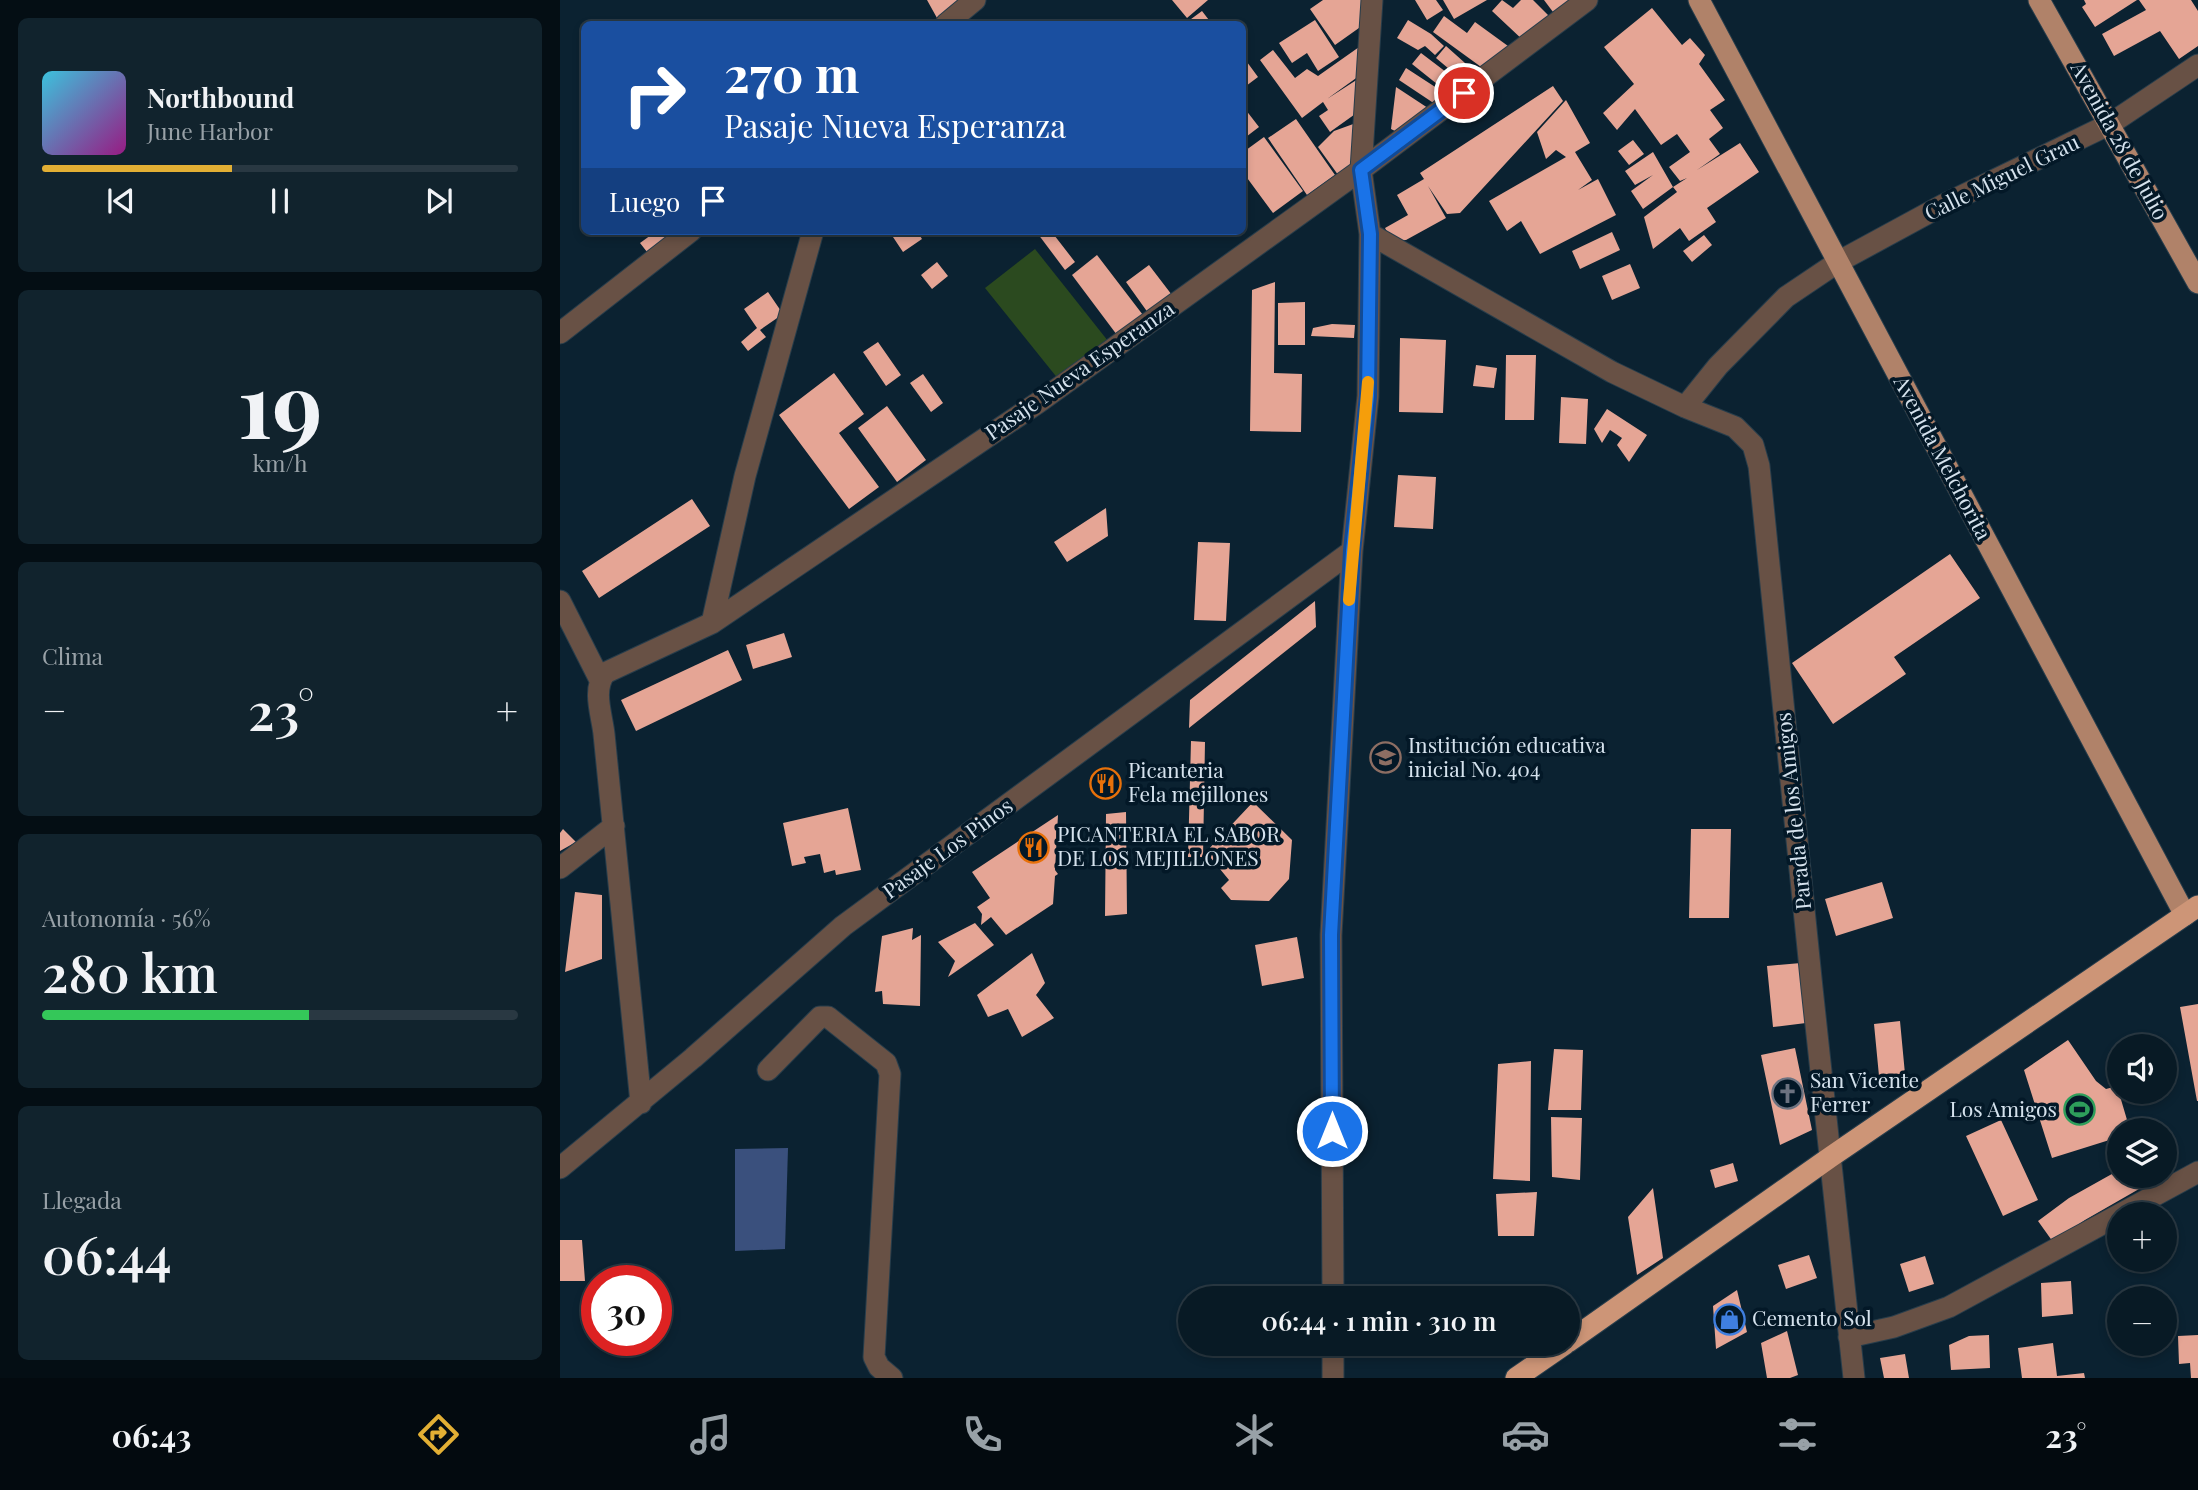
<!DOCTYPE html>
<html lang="es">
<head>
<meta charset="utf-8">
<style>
  :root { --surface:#081a25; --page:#11232d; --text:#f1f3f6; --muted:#98a1a7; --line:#293842; --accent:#e2af34 }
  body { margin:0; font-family:"Playfair Display",serif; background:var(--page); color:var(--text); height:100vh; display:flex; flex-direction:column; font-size:26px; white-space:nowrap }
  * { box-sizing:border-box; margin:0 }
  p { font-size:23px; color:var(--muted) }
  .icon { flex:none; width:38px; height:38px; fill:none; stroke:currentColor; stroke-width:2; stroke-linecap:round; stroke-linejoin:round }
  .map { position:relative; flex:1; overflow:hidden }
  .details { display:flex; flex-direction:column; gap:18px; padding:18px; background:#040e14; width:560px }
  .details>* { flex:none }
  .hud { position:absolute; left:21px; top:21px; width:665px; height:214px; border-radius:10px; box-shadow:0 4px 10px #0003,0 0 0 2px var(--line); background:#1a4fa0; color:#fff; overflow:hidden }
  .controls { position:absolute; left:1547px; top:1034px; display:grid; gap:14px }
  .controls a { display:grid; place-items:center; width:70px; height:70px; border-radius:50%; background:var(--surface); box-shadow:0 4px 10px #0003,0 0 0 2px var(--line); font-size:35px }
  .speed { position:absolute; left:21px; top:1265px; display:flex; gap:14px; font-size:35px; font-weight:700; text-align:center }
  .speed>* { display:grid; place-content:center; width:91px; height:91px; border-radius:50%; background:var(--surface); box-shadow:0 4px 10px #0003,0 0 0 2px var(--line); line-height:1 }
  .speed .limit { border:10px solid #d22; background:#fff; color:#111 }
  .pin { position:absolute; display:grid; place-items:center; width:60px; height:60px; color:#fff; margin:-30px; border:4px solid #fff; border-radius:50%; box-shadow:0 2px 7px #0007 }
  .me { position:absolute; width:77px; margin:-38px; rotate:0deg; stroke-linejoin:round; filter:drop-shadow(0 0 5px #0008) }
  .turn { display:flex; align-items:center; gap:24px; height:147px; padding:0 28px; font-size:32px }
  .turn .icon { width:91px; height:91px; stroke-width:2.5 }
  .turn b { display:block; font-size:49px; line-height:60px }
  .then { display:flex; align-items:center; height:66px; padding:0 28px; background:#0003; gap:14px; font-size:26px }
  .big { font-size:52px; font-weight:600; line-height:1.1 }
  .details .card { flex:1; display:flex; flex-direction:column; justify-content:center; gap:10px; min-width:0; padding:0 24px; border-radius:10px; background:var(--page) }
  .details .dial { align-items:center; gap:0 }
  .dial b { font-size:91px; line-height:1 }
  .song { display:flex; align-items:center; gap:21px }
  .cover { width:84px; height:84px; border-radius:10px; background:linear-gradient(135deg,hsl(190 70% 55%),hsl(310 70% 35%)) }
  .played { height:7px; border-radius:4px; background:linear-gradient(90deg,var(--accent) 40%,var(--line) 40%) }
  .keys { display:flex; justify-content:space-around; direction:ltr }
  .heat { display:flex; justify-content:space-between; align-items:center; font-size:38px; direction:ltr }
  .charge { height:10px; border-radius:5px; background:linear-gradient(90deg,#34c759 56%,var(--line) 0) }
  .trip { position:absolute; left:618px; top:1286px; width:402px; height:70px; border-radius:35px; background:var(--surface); box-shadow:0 4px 10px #0003,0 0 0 2px var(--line); font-weight:600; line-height:70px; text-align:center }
  .menu { display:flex; height:112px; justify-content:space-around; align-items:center; background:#030a0f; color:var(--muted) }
  .menu .icon { width:49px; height:49px }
  .menu .selected { color:var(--accent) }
  .menu b { font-size:32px; color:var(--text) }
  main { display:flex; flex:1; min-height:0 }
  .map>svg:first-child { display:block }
  .green { fill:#2b4a1f }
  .water { fill:#3a507d }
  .building { fill:#e5a595 }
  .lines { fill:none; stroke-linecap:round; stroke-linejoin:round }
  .minor-casing { stroke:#273d4b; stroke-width:23 }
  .major-casing { stroke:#273d4b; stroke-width:23 }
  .highway-casing { stroke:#273d4b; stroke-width:23 }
  .minor { stroke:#685145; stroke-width:21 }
  .major { stroke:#b08269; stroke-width:21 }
  .highway { stroke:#cd9577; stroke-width:21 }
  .route-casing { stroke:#114b97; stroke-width:18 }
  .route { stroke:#1a73e8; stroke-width:12 }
  .slow { stroke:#f59e0b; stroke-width:12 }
  .labels { text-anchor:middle; stroke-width:7; stroke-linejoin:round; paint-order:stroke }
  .street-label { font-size:21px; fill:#d5e2ed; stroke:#031827 }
  .poi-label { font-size:21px; fill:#d5e2ed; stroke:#031827; text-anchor:start }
</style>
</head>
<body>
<main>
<section class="details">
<div class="card">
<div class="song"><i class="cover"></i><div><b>Northbound</b><p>June Harbor</p></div></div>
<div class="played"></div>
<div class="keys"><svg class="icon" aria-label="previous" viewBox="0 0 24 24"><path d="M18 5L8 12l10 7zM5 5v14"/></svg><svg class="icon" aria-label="pause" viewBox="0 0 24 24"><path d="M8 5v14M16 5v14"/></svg><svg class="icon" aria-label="next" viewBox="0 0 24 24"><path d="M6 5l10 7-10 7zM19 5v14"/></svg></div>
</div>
<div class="card dial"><b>19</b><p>km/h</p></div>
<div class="card"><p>Clima</p>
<div class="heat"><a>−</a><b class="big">23°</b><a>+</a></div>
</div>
<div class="card"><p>Autonomía · 56%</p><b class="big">280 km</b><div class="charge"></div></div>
<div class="card"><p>Llegada</p><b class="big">06:44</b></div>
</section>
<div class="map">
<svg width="1638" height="1378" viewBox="0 0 1638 1378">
  <rect width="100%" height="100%" fill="#0b2231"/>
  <!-- green -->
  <path class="green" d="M 475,249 L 552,346 L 503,385 L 425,288 Z"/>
  <!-- water -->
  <path class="water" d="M 228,1148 L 225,1249 L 175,1251 L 175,1149 Z"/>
  <!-- building -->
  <path class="building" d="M 367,0 L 408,0 L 377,18 Z
    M 612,0 L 648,0 L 627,18 Z
    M 763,0 L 806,0 L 806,23 L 775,45 L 750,9 Z
    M 855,0 L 876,0 L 883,10 L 867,20 Z
    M 883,0 L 927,0 L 894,19 Z
    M 942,0 L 953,8 L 961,0 L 973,0 L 989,16 L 965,42 L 932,11 Z
    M 984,0 L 1017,0 L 996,16 Z
    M 1524,0 L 1577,0 L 1535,27 L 1522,7 L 1526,4 Z
    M 1579,0 L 1631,0 L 1638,11 L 1638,46 L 1619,59 L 1600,31 L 1554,56 L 1542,34 L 1586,10 Z
    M 1092,8 L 1122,45 L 1130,38 L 1145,55 L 1139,64 L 1165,100 L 1150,110 L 1163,128 L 1149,139 L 1160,154 L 1137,170 L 1180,143 L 1199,172 L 1147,208 L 1156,222 L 1129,241 L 1120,228 L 1093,249 L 1084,217 L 1117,192 L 1113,187 L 1127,178 L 1120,181 L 1109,167 L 1130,152 L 1117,134 L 1101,145 L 1075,109 L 1057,130 L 1043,113 L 1074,84 L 1044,47 Z
    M 642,11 L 652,24 L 629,24 L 627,22 Z
    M 884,16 L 907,33 L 915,22 L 948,46 L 928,72 L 873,32 Z
    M 755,20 L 779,57 L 758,71 L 747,53 L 732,63 L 719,43 Z
    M 848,20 L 871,34 L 884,46 L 875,55 L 865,46 L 858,50 L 837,38 Z
    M 809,40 L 806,71 L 767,99 L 798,79 L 798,112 L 770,132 L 759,116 L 768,110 L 763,102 L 742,118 L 700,60 L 713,50 L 735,78 L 747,69 L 758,76 Z
    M 886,46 L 905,63 L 895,74 L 876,58 Z
    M 861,53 L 886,72 L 877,84 L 852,64 Z
    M 687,62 L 698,77 L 682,89 L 682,66 Z
    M 846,68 L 886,94 L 878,106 L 839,80 Z
    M 993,86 L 1003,101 L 900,213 L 887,214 L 868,186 L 886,218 L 846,240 L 832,241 L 825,228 L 848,215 L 837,195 L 864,179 L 860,173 Z
    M 836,87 L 874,112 L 845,136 L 831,129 Z
    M 1006,100 L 1030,143 L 1015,152 L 1032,180 L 1018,190 L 1038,179 L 1056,215 L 980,254 L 961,221 L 947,231 L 929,201 L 1006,157 L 996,150 L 986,159 L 977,132 Z
    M 682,105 L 699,127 L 682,140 Z
    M 736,119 L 775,175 L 747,195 L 708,138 Z
    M 796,123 L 793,174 L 781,179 L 758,147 L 774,131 Z
    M 704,137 L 743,191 L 713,213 L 682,171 L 682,153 Z
    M 1073,140 L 1084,154 L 1069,165 L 1058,151 Z
    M 1093,152 L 1113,187 L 1083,209 L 1071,191 L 1093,175 L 1075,185 L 1065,171 Z
    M 88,231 L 123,231 L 91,257 L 80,243 L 91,235 Z
    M 329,231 L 357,231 L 362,239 L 343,252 Z
    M 482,231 L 491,231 L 515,262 L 505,270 L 478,234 Z
    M 1052,232 L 1060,250 L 1020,269 L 1012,251 Z
    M 1144,235 L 1152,245 L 1132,262 L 1123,251 Z
    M 537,255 L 586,319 L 560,339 L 512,275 Z
    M 377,262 L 388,276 L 372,289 L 361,275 Z
    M 1070,264 L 1080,288 L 1052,300 L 1042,276 Z
    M 589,265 L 615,299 L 591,317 L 566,282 Z
    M 715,282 L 714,373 L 742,374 L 741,432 L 690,431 L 692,290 Z
    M 208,292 L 223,314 L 200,330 L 206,337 L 188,351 L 181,342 L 197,328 L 184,309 Z
    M 745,302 L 745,345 L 718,345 L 718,303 Z
    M 772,324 L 795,325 L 794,338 L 751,336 L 753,328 Z
    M 840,338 L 886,340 L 883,413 L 839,412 Z
    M 318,342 L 341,375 L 326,386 L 303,352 Z
    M 946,355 L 976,355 L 974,420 L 945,420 Z
    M 916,365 L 937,368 L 934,388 L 913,386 Z
    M 274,373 L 304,414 L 279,433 L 319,487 L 289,509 L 219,415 Z
    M 363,374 L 383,403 L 371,412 L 350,383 Z
    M 1001,397 L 1028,399 L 1026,444 L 999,443 Z
    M 327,406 L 366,460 L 337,482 L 298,428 Z
    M 1047,409 L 1087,435 L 1069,462 L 1057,445 L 1062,438 L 1050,430 L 1042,443 L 1034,429 Z
    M 838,475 L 876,477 L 873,529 L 834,527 Z
    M 132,499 L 150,526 L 39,598 L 22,571 Z
    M 546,508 L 548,536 L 507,562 L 494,542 Z
    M 638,542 L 670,543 L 666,621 L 634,620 Z
    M 1390,554 L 1420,598 L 1334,657 L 1346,674 L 1273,724 L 1232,663 Z
    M 755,601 L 756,627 L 629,728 L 630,700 Z
    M 224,633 L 232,657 L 193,669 L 186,645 Z
    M 168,650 L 182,680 L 76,731 L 61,700 Z
    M 631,741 L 645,742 L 643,857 L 628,857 Z
    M 693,802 L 732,840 L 729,879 L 709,901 L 671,900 L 661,888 L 669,880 L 646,852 Z
    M 288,808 L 301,870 L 276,875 L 275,870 L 264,873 L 260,854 L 244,857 L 246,863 L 232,866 L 223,823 Z
    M 566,812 L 567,914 L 545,916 L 546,814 Z
    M 498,815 L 495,870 L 498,874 L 495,876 L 493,904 L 446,935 L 431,917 L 421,925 L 422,914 L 417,907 L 430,898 L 412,872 Z
    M 3,829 L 16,842 L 0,851 L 0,833 Z
    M 1131,829 L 1171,829 L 1169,918 L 1129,918 Z
    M 1322,882 L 1333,918 L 1276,936 L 1265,899 Z
    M 15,892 L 42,895 L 42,959 L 5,972 Z
    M 415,923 L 434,945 L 388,977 L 395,961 L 378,942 Z
    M 353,928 L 352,940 L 361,935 L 360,1006 L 323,1004 L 322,991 L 315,992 L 322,936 Z
    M 737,937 L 744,978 L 702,986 L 695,945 Z
    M 472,953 L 485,983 L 476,995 L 494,1018 L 462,1037 L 448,1009 L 428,1017 L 417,995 Z
    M 1241,963 L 1246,1023 L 1213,1027 L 1207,966 Z
    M 1638,1004 L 1638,1101 L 1637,1101 L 1620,1007 Z
    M 1340,1021 L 1345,1074 L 1319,1076 L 1314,1024 Z
    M 1508,1040 L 1536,1081 L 1546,1089 L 1557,1086 L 1570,1130 L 1559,1130 L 1559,1137 L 1492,1158 L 1464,1070 Z
    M 1235,1048 L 1252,1130 L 1220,1145 L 1201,1055 Z
    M 994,1049 L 1023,1050 L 1021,1110 L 988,1110 Z
    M 971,1061 L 970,1181 L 933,1179 L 938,1064 Z
    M 991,1117 L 1022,1118 L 1020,1180 L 992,1177 Z
    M 1441,1120 L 1478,1200 L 1443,1216 L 1406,1136 Z
    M 1173,1163 L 1178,1181 L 1155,1188 L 1150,1170 Z
    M 1559,1170 L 1559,1176 L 1580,1176 L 1579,1189 L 1525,1220 L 1493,1242 L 1478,1221 L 1509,1198 Z
    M 1093,1188 L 1103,1258 L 1077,1275 L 1068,1217 Z
    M 977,1192 L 974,1236 L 938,1236 L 936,1194 Z
    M 0,1240 L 22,1240 L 25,1281 L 0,1281 Z
    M 1249,1255 L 1257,1278 L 1226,1289 L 1218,1265 Z
    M 1365,1256 L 1374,1284 L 1349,1292 L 1340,1264 Z
    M 1511,1281 L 1513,1314 L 1482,1317 L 1481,1283 Z
    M 1177,1290 L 1187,1332 L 1156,1349 L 1153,1306 Z
    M 1227,1331 L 1238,1375 L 1230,1378 L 1207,1378 L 1201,1343 Z
    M 1429,1335 L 1430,1368 L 1391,1370 L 1389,1345 L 1409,1336 Z
    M 1638,1335 L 1638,1378 L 1631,1378 L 1630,1363 L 1619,1364 L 1618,1336 Z
    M 1493,1343 L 1497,1376 L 1524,1373 L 1525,1378 L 1462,1378 L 1458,1348 Z
    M 1345,1354 L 1349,1378 L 1324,1378 L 1320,1358 Z"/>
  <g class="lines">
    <defs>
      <path id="minor" d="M 386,24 L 415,0
        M 810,234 L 1052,372 L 1125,407 L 1175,427 L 1193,445 L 1199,466 L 1252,988 L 1294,1378
        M 0,333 L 131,231
        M 1125,407 L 1158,366 L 1226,297 L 1278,262 L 1383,205 L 1550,124 L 1638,65
        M 0,601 L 40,680
        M 152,623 L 185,476 L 253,231
        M 0,868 L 54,826
        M 208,1070 L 260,1017 L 268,1017 L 326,1063 L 330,1074 L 314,1357 L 319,1367 L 332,1378
        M 81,1103 L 44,734 C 42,715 32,690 45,673 L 152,623 L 479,402 L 801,170 L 1027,0
        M 0,1168 L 133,1058 L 283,926 L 792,551
        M 773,1298 L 771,935 L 792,551 L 808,396 L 810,234 L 801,170 L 812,0
        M 1289,1337 L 1334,1327 L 1389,1307 L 1638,1172
        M 773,1344 L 773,1378"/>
      <path id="major" d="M 1139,0 L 1625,915
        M 1479,0 L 1638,283"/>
      <path id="highway" d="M 1008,1342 L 1272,1156 L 1638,906
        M 956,1378 L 1005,1344"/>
    </defs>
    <!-- minor casing -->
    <use href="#minor" class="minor-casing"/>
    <!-- major casing -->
    <use href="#major" class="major-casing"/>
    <!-- highway casing -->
    <use href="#highway" class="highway-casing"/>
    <!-- minor -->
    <use href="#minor" class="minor"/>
    <!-- major -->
    <use href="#major" class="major"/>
    <!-- highway -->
    <use href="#highway" class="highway"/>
  </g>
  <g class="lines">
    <defs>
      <path id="route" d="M 772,1131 L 771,935 L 792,551 L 808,396 L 810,234 L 801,170 L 904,93"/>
    </defs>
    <!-- route casing -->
    <use href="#route" class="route-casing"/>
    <!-- route -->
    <use href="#route" class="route"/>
    <!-- slow -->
    <path class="slow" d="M 789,600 L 808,382"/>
  </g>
  <!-- icons -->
  <defs>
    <symbol id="school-ring" viewBox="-11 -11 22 22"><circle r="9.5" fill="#031827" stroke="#8d6e63" stroke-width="1.5"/><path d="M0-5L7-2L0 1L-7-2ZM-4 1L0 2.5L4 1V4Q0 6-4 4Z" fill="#8d6e63"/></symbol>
    <symbol id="restaurant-ring" viewBox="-11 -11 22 22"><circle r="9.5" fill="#031827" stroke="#e8710a" stroke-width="1.5"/><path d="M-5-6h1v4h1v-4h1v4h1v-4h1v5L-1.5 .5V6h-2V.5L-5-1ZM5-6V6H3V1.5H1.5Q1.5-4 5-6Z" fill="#e8710a"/></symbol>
    <symbol id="church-ring" viewBox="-11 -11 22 22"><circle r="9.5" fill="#031827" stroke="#6b7280" stroke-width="1.5"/><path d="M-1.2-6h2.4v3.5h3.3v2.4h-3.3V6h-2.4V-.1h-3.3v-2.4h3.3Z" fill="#6b7280"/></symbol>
    <symbol id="stadium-ring" viewBox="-11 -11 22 22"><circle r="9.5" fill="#031827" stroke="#2e9e5b" stroke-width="1.5"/><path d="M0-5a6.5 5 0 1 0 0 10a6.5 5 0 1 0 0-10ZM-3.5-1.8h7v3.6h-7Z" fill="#2e9e5b"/></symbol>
    <symbol id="shop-ring" viewBox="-11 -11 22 22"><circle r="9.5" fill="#031827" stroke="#3f7fe0" stroke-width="1.5"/><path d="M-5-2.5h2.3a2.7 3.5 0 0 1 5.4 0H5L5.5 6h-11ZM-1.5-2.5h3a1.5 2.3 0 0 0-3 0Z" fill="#3f7fe0"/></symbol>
  </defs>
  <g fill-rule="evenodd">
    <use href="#school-ring" x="808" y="740" width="35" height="35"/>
    <use href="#restaurant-ring" x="528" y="766" width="35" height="35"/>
    <use href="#restaurant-ring" x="456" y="830" width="35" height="35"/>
    <use href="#church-ring" x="1210" y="1076" width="35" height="35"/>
    <use href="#stadium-ring" x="1502" y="1092" width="35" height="35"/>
    <use href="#shop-ring" x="1152" y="1302" width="35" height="35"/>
  </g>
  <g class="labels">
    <!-- street labels -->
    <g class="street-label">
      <text transform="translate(1559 141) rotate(61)" y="7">Avenida 28 de Julio</text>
      <text transform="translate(1442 178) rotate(-26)" y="7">Calle Miguel Grau</text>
      <text transform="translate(520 371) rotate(-35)" y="7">Pasaje Nueva Esperanza</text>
      <text transform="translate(1382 458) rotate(62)" y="7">Avenida Melchorita</text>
      <text transform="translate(1234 811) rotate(-96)" y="7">Parada de los Amigos</text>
      <text transform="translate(388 849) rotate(-36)" y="7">Pasaje Los Pinos</text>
    </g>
    <!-- poi labels -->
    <g class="poi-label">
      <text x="848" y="753">Institución educativa<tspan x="848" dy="24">inicial No. 404</tspan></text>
      <text x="568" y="778">Picanteria<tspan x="568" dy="24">Fela mejillones</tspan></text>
      <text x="497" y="842">PICANTERIA EL SABOR<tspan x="497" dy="24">DE LOS MEJILLONES</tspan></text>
      <text x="1250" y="1088">San Vicente<tspan x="1250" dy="24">Ferrer</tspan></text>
      <text x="1497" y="1117" text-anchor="end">Los Amigos</text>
      <text x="1192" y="1326">Cemento Sol</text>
    </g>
  </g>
</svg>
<div class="controls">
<a><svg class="icon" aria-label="sound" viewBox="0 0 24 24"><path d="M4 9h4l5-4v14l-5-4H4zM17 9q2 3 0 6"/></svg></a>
<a><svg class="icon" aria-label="layers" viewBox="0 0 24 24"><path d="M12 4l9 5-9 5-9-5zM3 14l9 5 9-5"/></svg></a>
<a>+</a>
<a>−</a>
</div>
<div class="speed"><div class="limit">30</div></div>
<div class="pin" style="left:904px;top:93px;background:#d93025"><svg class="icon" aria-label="arrive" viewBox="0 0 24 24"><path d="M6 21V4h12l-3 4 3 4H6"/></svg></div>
<svg class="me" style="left:772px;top:1131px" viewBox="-20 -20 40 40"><circle r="17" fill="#1a73e8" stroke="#fff" stroke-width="3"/><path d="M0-11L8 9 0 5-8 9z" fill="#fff"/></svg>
<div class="trip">06:44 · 1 min · 310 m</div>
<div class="hud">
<div class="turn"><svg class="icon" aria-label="right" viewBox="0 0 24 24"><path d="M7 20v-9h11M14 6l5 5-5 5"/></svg><div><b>270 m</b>Pasaje Nueva Esperanza</div></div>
<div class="then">Luego<svg class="icon" aria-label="arrive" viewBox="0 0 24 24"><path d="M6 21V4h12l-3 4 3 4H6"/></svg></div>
</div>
</div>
</main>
<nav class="menu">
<b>06:43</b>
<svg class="icon selected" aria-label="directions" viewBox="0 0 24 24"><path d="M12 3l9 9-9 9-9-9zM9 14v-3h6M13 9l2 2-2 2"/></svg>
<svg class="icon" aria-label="music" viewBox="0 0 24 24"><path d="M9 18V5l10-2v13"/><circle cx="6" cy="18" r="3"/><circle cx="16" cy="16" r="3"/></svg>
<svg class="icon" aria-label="phone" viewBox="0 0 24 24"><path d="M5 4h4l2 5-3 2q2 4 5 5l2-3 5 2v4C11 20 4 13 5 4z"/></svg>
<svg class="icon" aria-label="climate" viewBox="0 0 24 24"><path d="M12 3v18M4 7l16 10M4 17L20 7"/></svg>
<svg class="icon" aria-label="car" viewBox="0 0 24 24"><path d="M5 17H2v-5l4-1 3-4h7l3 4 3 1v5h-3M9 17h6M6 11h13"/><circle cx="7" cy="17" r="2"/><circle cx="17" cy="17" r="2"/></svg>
<svg class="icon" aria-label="filters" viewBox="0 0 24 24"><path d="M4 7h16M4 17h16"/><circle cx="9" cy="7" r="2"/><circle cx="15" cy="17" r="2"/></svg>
<b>23°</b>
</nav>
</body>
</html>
